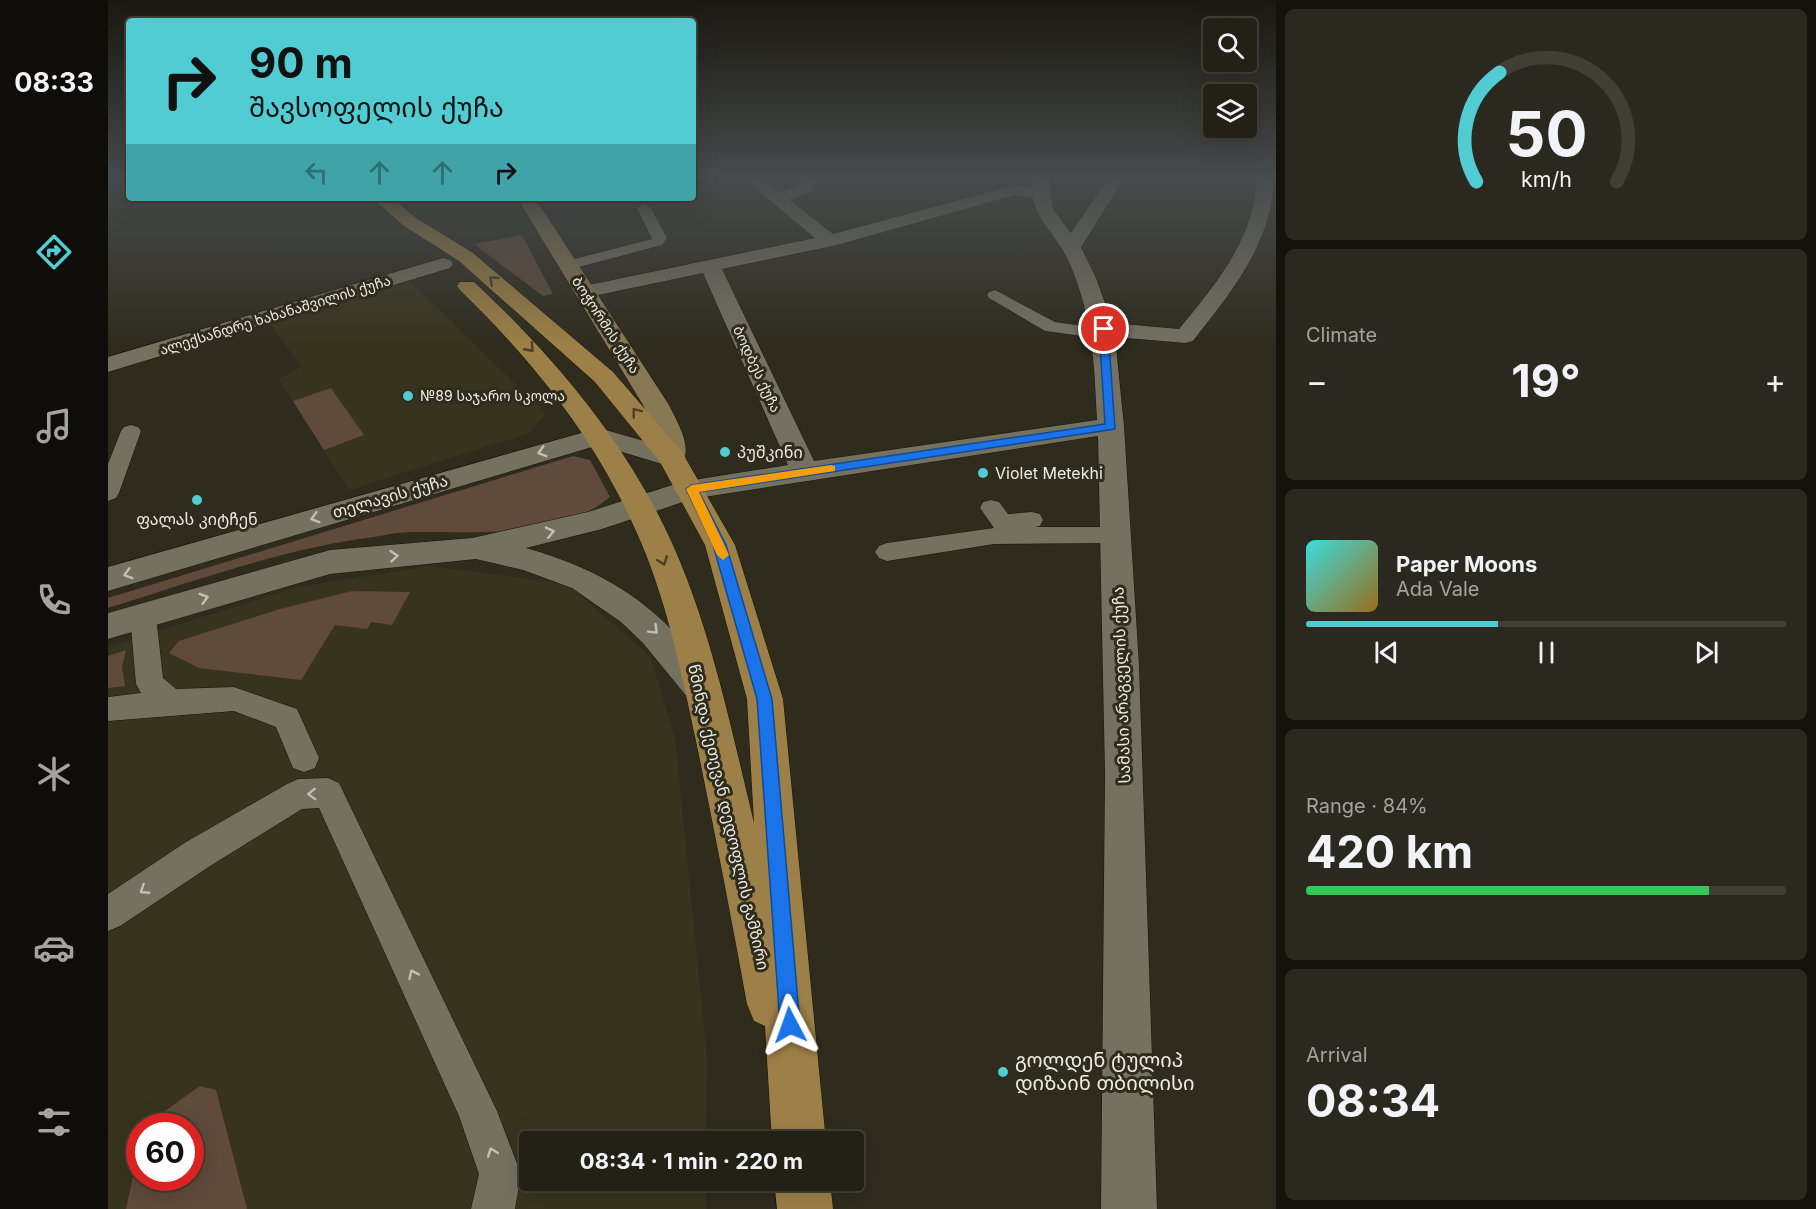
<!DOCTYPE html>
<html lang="en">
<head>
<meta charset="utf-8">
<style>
  :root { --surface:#232116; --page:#2b291f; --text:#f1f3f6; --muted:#a3a3a1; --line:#403e35; --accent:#51ccd3 }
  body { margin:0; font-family:Inter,"Noto Sans Georgian",sans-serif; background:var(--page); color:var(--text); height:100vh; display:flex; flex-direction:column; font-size:22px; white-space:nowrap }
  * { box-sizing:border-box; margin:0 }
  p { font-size:20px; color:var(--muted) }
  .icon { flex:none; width:33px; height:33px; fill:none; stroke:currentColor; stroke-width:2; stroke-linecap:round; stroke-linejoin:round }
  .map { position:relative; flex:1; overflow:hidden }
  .drawer { display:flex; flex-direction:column; gap:9px; padding:9px; background:#13120c; width:540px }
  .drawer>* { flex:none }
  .guide { position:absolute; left:18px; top:18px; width:570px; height:183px; border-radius:6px; box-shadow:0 6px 24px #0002,0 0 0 2px var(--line); background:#51ccd3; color:#111; overflow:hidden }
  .fabs { position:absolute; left:1095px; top:18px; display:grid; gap:12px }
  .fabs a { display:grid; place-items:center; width:54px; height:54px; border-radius:6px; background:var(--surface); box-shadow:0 6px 24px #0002,0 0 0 2px var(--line); font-size:30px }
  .speed { position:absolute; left:18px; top:1113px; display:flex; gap:12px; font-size:30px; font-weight:700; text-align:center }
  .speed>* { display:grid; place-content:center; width:78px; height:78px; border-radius:50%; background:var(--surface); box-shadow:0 6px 24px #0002,0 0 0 2px var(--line); line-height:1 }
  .speed .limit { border:9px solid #d22; background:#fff; color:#111 }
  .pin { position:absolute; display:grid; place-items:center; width:51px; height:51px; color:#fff; margin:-26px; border:3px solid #fff; border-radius:50%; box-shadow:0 2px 6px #0007 }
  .me { position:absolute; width:66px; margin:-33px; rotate:356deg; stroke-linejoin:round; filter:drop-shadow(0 0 4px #0008) }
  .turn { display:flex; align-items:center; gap:21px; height:126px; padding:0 24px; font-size:27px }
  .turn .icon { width:78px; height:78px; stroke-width:2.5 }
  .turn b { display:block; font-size:42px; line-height:51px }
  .lanes { display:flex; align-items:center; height:57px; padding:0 24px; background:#0003; justify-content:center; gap:30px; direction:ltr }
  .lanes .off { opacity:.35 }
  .big { font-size:45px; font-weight:700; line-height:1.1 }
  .drawer .card { flex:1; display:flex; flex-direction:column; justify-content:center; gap:9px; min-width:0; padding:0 21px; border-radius:9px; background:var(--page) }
  .drawer .dial { align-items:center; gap:0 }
  .dial svg { height:156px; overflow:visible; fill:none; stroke:var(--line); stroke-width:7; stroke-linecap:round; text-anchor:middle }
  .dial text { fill:var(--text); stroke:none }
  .song { display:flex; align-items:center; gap:18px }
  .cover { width:72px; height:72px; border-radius:9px; background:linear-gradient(135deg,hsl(180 70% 55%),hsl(40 70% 35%)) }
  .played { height:6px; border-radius:3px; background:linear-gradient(90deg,var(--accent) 40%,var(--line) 40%) }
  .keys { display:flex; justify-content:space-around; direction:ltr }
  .heat { display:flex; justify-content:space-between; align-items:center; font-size:33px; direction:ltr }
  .charge { height:9px; border-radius:4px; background:linear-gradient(90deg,#34c759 84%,var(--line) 0) }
  .trip { position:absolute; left:411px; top:1131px; width:345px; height:60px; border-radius:6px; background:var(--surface); box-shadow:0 6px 24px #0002,0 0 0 2px var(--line); font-weight:700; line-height:60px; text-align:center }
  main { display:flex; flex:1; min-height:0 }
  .tab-bar { display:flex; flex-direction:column; width:108px; justify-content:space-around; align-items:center; background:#0e0d09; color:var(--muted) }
  .tab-bar .icon { width:42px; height:42px }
  .tab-bar .on { color:var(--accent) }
  .tab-bar b { font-size:27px; color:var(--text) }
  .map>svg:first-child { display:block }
  .built { fill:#37331e; fill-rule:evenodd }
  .green { fill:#5f4a3b }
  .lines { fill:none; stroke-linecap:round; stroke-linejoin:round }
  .service-casing { stroke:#171407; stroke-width:1 }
  .minor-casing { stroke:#171407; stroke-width:1 }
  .tertiary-casing { stroke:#171407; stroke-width:1 }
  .secondary-casing { stroke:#171407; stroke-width:1 }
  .primary-casing { stroke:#171407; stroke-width:1 }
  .service { fill:#747161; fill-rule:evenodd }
  .minor { fill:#747161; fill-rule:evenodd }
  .tertiary { fill:#747161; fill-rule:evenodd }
  .secondary { fill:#897854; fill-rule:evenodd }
  .primary { fill:#9d8047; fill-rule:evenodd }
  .oneway { stroke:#4a4128 }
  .oneway2 { stroke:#c2c0b5 }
  .route { fill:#1a73e8; stroke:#114b97; stroke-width:1.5 }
  .slow { fill:#f59e0b }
  .poi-dot { fill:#51ccd3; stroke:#2f2c1e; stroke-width:2 }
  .labels { text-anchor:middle; stroke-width:6; stroke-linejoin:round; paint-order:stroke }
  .far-street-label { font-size:14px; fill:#ecebe2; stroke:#2f2c1e }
  .far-poi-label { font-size:14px; fill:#ecebe2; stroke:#2f2c1e; text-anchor:start }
  .poi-label { font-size:16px; fill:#ecebe2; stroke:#2f2c1e; text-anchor:start }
  .street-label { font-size:16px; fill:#ecebe2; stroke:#2f2c1e }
  .near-poi-label { font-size:20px; fill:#ecebe2; stroke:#2f2c1e; text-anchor:start }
</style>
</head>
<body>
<main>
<nav class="tab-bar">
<b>08:33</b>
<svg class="icon on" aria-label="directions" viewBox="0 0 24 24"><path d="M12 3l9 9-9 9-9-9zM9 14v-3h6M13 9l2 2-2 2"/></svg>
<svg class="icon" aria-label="music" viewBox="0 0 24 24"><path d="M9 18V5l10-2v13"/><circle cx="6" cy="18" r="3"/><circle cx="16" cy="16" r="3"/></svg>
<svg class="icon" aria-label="phone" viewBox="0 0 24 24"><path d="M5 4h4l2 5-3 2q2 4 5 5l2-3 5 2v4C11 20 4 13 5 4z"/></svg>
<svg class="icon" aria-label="climate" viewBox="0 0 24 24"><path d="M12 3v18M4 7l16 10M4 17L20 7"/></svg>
<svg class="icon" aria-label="car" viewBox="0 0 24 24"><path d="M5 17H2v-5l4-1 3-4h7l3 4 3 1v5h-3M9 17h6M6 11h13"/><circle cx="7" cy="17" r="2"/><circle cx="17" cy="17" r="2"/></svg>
<svg class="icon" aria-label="filters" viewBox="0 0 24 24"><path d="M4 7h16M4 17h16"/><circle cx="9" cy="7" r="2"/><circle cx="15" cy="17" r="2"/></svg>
</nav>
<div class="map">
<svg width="1168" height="1209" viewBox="0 0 1168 1209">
  <rect width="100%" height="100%" fill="#2f2c1e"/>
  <!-- built -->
  <path class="built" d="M 302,281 L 438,414 L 421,433 L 241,490 L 170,379 L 193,367 L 163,324 Z
    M 321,566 L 459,584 L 542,656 L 567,738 L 599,1058 L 598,1141 L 422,1142 L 422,1180 L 598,1181 L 598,1209 L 0,1209 L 0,647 L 186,588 ZM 32,1126 L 82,1126 L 82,1178 L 32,1178 Z"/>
  <!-- green -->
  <path class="green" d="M 414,235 L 445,294 L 435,296 L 366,244 Z
    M 223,388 L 256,435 L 216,450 L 185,401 Z
    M 465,456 L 482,460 L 502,497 C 452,540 366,531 304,532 C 289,532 274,536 259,538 C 171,550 85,582 0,608 L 0,598 Z
    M 244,591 L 302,592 L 284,625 L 263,622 L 259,629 L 227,625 L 193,680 L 91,668 L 61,653 L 71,641 L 172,609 Z
    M 18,650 L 14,667 L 17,686 L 0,688 L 0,656 Z
    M 92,1086 L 108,1090 L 139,1209 L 18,1209 L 31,1147 L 32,1178 L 82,1178 L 82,1126 L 36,1126 Z"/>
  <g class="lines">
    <defs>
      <path id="service" d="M 536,204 L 543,208 L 559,238 L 554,245 L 460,270 L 455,268 L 452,265 L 455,262 L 544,239 L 529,208 Z
        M 887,290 L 947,322 L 996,329 L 1005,334 L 996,339 L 937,331 L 881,298 L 879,295 L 881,292 Z
        M 23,425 L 30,427 L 33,431 L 11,493 L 8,498 L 0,501 L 0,464 L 13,431 L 16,427 Z
        M 883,500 L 891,502 L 900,514 L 924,512 L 932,514 L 935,520 L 932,526 L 927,527 L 1009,527 L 1017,529 L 1021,535 L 1017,541 L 1009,543 L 886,544 L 779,561 L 771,558 L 767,552 L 771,546 L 779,543 L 886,528 L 872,508 L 875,502 Z
        M 35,606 L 44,609 L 48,616 L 55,678 L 68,689 L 126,687 L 189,709 L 211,758 L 207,768 L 196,772 L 185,768 L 168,727 L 126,711 L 0,721 L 0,697 L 33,693 L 28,684 L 22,616 L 26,609 Z
        M 220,778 L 231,783 L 389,1111 L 413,1174 L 407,1209 L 363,1209 L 371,1174 L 351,1116 L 211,808 L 194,809 L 102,866 L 12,926 L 0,931 L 0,894 L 78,842 L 179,784 L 190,779 Z"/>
      <path id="minor" d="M 634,177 L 652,177 L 672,192 L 690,185 L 696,177 L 712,177 L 702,193 L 682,200 L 725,234 L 907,185 L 924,188 L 925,177 L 941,177 L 945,209 L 963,233 L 1001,177 L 1017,177 L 973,247 L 988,278 L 1004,323 L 1071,329 C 1108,284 1147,238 1149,177 L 1165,177 C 1166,242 1123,292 1085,341 L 1077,343 L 1007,337 L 1016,426 L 1031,665 L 1049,1209 L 993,1209 L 997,774 L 990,436 L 583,499 L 573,496 L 569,489 L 573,482 L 680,465 L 595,273 L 476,298 L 469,296 L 466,292 L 469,288 L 476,286 L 707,238 ZM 907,195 L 925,198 C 930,223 951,239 961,262 C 985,317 986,361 989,420 L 706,461 L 614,269 L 729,245 Z
        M 335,258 L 342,260 L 345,264 L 342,268 L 0,372 L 0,357 Z"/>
      <path id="tertiary" d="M 491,428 L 574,452 L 578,458 L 574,464 L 564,467 L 491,445 L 0,591 L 0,567 Z
        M 583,479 L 593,482 L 597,489 L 593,496 L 494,529 L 418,548 C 483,567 527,590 574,640 C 588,654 602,669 611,687 L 606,698 L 593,702 L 580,698 L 535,643 L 513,622 L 464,588 L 415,570 L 368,559 L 222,574 L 0,639 L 0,613 L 222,550 L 364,538 L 480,512 Z"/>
      <path id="secondary" d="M 409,198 L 427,198 L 561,405 C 569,422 585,446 574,464 L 564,467 L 554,464 L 550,458 L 549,435 L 535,405 Z"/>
      <path id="primary" d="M 264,198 L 284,198 L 308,218 L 365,253 L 505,372 L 574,452 L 627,545 L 675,699 L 718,1142 L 664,1142 L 657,1026 L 646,1021 L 639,1004 C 623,916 606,828 588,741 C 573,670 558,597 528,531 C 487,438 424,360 352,290 L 349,286 L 352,282 L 366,282 C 449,359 523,448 568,552 C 605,638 624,732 646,823 L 639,699 L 597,545 L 552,462 L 487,382 L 351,261 L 296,226 Z
        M 666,1180 L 722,1180 L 725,1209 L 669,1209 Z"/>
    </defs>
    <!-- service casing -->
    <use href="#service" class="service-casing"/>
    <!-- minor casing -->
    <use href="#minor" class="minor-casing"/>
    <!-- tertiary casing -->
    <use href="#tertiary" class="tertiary-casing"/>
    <!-- secondary casing -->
    <use href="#secondary" class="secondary-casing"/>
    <!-- primary casing -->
    <use href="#primary" class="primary-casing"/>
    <!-- service -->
    <use href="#service" class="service"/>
    <!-- minor -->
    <use href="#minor" class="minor"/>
    <!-- tertiary -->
    <use href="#tertiary" class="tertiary"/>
    <!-- secondary -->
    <use href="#secondary" class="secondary"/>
    <!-- primary -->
    <use href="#primary" class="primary"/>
  </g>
  <!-- one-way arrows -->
  <defs><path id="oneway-chevron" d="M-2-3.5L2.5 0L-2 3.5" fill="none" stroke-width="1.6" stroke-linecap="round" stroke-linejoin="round" transform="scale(1.5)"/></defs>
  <g class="oneway">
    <use href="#oneway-chevron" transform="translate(385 280) rotate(-139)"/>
    <use href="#oneway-chevron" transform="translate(422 348) rotate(48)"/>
    <use href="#oneway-chevron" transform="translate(528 412) rotate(-128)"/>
    <use href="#oneway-chevron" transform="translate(555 561) rotate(69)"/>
  </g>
  <g class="oneway2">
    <use href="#oneway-chevron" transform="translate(434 452) rotate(164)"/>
    <use href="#oneway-chevron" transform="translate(207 518) rotate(164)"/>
    <use href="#oneway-chevron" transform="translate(442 532) rotate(-13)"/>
    <use href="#oneway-chevron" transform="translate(286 556) rotate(-5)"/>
    <use href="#oneway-chevron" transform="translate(20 574) rotate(164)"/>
    <use href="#oneway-chevron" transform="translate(96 598) rotate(-16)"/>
    <use href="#oneway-chevron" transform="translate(546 630) rotate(45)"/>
    <use href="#oneway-chevron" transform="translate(204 794) rotate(178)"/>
    <use href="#oneway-chevron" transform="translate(36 890) rotate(147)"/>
    <use href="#oneway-chevron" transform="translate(305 974) rotate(-115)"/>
    <use href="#oneway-chevron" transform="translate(384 1152) rotate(-110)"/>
  </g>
  <!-- sky -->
  <linearGradient id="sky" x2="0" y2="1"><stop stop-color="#1a1810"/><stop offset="0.51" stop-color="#474b4c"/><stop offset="1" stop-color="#474b4c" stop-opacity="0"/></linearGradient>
  <rect width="1168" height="346" fill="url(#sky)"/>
  <!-- route -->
  <path class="route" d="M 996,326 L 1000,329 L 1007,429 L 591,492 L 618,545 L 664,699 L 692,1025 L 689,1032 L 682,1035 L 675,1032 L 672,1025 L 649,699 L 605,545 L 578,489 L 584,485 L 997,424 L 991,329 Z"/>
  <!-- slow -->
  <path class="slow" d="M 723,465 L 727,466 L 727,471 L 591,492 L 621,555 L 615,560 L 609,555 L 578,489 L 584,485 Z"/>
  <!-- markers -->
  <g class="poi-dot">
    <circle cx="300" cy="396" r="6"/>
    <circle cx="617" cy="452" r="6"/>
    <circle cx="875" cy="473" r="6"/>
    <circle cx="89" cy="500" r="6"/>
    <circle cx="895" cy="1072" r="6"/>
  </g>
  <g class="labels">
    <!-- far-street labels -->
    <g class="far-street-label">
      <text transform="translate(167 315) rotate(-17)" y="5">ალექსანდრე ხახანაშვილის ქუჩა</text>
      <text transform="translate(498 325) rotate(57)" y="5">ბოჭორმის ქუჩა</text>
      <text transform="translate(649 369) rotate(65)" y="5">ბოდბეს ქუჩა</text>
    </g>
    <!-- far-poi labels -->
    <g class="far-poi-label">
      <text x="312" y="401">№89 საჯარო სკოლა</text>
    </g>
    <!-- poi labels -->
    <g class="poi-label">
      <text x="629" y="458">პუშკინი</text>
      <text x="887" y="479">Violet Metekhi</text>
      <text x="89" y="525" text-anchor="middle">ფალას კიტჩენ</text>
    </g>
    <!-- street labels -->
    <g class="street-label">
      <text transform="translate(282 496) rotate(-16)" y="6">თელავის ქუჩა</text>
      <text transform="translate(1013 685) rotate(-92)" y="6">სამასი არაგველის ქუჩა</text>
      <text transform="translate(621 817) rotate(77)" y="6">წმინდა ქეთევან დედოფლის გამზირი</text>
    </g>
    <!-- near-poi labels -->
    <g class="near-poi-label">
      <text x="907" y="1067">გოლდენ ტულიპ<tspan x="907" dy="23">დიზაინ თბილისი</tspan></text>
    </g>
  </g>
</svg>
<div class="fabs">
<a><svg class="icon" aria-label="search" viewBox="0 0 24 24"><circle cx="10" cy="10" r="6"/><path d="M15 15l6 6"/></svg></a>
<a><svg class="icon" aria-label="layers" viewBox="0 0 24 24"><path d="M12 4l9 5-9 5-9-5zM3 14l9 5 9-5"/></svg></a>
</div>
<div class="speed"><div class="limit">60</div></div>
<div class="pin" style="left:996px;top:329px;background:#d93025"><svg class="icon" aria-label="arrive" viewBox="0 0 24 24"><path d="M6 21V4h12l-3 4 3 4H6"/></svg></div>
<svg class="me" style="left:682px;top:1025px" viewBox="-20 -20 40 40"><path d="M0-17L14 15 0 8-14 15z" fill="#1a73e8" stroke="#fff" stroke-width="4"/></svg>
<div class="trip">08:34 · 1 min · 220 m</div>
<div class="guide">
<div class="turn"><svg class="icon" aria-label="right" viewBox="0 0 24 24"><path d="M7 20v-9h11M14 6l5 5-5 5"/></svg><div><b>90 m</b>შავსოფელის ქუჩა</div></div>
<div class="lanes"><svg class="icon off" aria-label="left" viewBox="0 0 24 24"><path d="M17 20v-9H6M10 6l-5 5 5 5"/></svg><svg class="icon off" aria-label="ahead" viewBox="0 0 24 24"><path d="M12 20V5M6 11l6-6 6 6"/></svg><svg class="icon off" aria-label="ahead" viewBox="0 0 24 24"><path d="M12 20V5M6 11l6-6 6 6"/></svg><svg class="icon" aria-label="right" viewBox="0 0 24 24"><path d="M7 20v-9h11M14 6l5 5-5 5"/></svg></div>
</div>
</div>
<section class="drawer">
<div class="card dial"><svg viewBox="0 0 100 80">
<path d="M14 69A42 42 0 1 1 86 69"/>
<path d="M14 69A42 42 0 0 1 26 13" stroke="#51ccd3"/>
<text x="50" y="56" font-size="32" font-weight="700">50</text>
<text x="50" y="72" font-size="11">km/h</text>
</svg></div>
<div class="card"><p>Climate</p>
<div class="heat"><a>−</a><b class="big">19°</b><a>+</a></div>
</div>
<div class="card">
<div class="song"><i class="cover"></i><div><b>Paper Moons</b><p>Ada Vale</p></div></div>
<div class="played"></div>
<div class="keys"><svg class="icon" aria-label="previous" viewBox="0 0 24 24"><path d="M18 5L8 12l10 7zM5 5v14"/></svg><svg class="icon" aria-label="pause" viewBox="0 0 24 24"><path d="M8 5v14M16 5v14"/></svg><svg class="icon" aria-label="next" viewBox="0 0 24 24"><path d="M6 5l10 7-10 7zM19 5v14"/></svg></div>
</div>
<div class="card"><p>Range · 84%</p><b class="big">420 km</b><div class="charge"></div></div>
<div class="card"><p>Arrival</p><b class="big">08:34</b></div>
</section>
</main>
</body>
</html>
